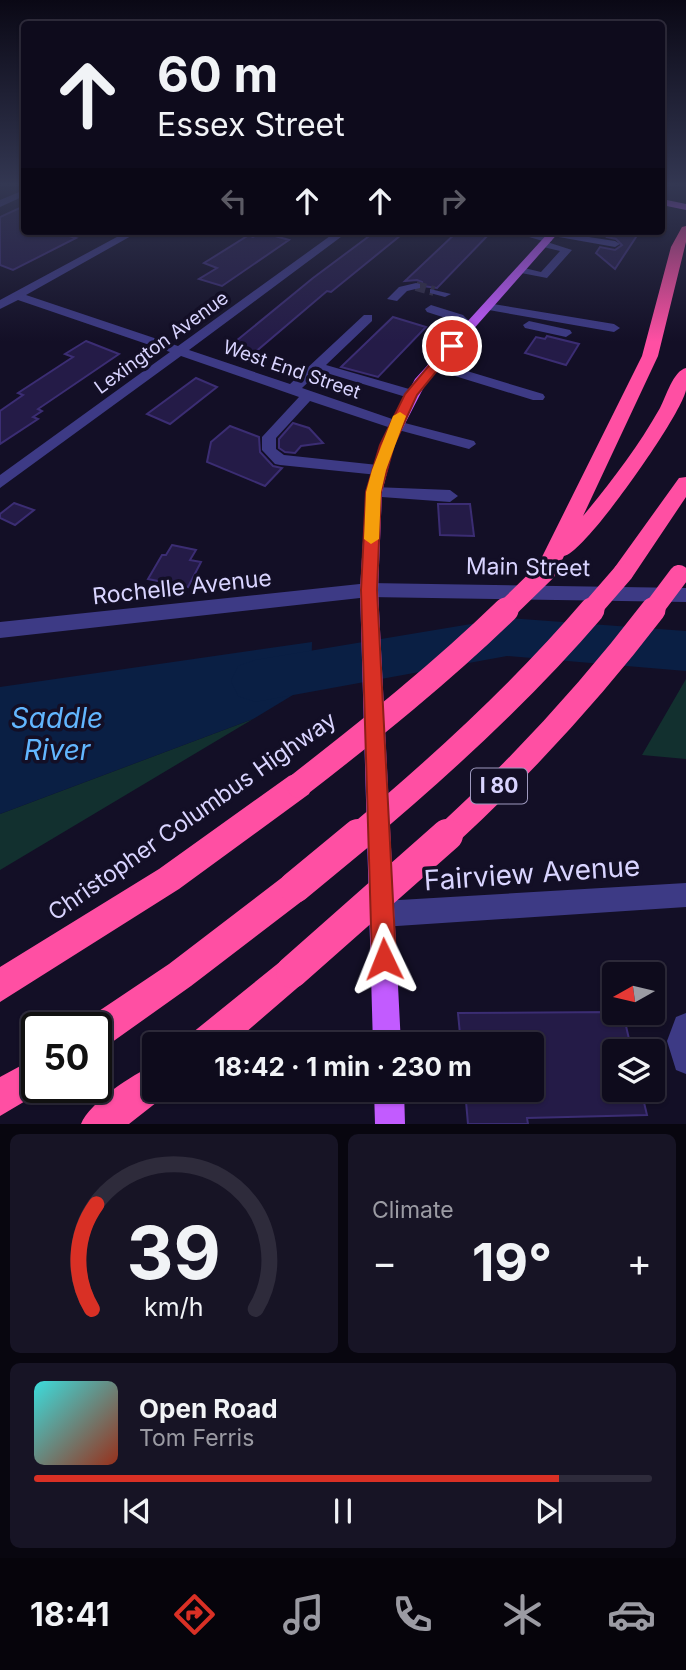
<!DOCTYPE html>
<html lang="en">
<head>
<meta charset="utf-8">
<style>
  :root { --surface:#0e0b1c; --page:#171425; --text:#f1f3f6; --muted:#9b9ba3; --line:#2e2b3b; --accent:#d93025 }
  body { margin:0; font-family:Inter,sans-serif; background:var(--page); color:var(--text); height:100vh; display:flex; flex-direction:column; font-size:26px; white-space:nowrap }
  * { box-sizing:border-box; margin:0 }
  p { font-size:23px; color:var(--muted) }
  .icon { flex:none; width:38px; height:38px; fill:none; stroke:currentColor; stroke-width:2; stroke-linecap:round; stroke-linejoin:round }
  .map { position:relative; height:1124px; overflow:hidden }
  .side { display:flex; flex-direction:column; gap:10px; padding:10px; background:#08060f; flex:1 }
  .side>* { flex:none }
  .hud { position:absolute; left:21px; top:21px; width:644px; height:214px; border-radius:7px; box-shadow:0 2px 5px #0004,0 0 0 2px var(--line); background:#0e0b1c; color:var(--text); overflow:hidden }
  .needle { width:46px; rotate:262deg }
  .controls { position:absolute; left:602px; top:962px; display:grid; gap:14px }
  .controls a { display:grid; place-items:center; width:63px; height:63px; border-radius:7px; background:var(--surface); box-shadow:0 2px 5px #0004,0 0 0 2px var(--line); font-size:35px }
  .speed { position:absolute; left:21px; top:1012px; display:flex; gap:14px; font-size:35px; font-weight:700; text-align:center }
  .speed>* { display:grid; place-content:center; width:91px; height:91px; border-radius:50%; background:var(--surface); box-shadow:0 2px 5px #0004,0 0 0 2px var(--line); line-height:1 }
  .speed .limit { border:4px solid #111; border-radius:10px; background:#fff; color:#111 }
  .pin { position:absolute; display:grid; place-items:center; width:60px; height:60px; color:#fff; margin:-30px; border:4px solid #fff; border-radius:50%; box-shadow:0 2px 7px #0007 }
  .me { position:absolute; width:77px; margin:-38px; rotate:358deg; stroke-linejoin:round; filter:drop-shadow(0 0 5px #0008) }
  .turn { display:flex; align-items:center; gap:24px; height:147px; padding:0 21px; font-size:32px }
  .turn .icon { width:91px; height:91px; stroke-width:2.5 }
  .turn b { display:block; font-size:49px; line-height:60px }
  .lanes { display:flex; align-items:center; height:66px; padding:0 21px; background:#0003; justify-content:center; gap:35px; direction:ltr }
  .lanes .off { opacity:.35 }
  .big { font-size:52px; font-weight:700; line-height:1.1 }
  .side .widget { flex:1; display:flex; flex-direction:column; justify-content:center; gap:10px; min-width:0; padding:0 24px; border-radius:10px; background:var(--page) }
  .side .dial { align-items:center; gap:0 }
  .dial svg { height:182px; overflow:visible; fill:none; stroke:var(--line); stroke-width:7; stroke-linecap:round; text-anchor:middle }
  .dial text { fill:var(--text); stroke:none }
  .song { display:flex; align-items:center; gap:21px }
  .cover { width:84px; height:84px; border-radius:10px; background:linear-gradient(135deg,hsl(180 70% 55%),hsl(10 70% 35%)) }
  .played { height:7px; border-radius:4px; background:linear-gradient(90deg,var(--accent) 85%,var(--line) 85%) }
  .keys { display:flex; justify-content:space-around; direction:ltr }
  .heat { display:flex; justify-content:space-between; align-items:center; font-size:38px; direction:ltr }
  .side .tiles { flex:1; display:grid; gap:10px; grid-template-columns:1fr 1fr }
  .widget:last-child { grid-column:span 2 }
  .trip { position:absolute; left:142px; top:1032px; width:402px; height:70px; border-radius:7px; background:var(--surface); box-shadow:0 2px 5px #0004,0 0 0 2px var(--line); font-weight:700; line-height:70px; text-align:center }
  .tab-bar { display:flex; height:112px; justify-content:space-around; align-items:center; background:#06040b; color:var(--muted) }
  .tab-bar .icon { width:49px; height:49px }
  .tab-bar .on { color:var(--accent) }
  .tab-bar b { font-size:32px; color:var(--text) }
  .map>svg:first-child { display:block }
  .green { fill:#12302f }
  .water { fill:#0a1f44 }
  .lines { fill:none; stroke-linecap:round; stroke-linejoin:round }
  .river { fill:#0a1f44; fill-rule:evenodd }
  .building { fill:#241b47; stroke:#3b2d73; stroke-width:2 }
  .minor-tunnel { stroke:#312d47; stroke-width:10; stroke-dasharray:10 5; stroke-linecap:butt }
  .minor { fill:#3d3a85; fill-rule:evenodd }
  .major { fill:#c25bff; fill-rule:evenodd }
  .highway { fill:#ff4fa3; fill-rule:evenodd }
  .highway-bridge-far2 { stroke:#ff4fa3; stroke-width:20 }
  .highway-bridge-far1 { stroke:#ff4fa3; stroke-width:25 }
  .highway-bridge { stroke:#ff4fa3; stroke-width:32 }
  .route { fill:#d93025; stroke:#8d1f18; stroke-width:2 }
  .slow { fill:#f59e0b }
  .labels { text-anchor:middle; stroke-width:7; stroke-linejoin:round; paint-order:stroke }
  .far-street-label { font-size:19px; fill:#d9d4ff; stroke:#130f26 }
  .shield { fill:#130f26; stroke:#9e99be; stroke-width:2 }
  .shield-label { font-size:21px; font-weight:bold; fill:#d9d4ff }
  .street-label { font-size:23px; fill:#d9d4ff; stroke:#130f26 }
  .near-water-label { font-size:28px; font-style:italic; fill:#62b6ff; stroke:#130f26 }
  .near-street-label { font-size:28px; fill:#d9d4ff; stroke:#130f26 }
</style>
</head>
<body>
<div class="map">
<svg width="686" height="1124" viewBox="0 0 686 1124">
  <rect width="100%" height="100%" fill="#130f26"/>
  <!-- green -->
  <path class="green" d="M 686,679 L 686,759 L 642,755 Z
    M 253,719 L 0,870 L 0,814 Z"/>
  <!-- water -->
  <path class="water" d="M 312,642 L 311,684 L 253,719 L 0,814 L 0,687 Z"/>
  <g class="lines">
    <!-- river -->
    <path class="river" d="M 507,618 L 686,631 L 686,671 L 507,656 L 255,702 L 238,696 L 231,681 L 238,666 L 255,660 Z"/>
  </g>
  <!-- building -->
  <path class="building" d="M 24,206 L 24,231 L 52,231 L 76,238 L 13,270 L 0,265 L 0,217 Z
    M 376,231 L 406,231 L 331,292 L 327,291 L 253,354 L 230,346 L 313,278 Z
    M 458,231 L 492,231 L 437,288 L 423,286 L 422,282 L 417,280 L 405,281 Z
    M 611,231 L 640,231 L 615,269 L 596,253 L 600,247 L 615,250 L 622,245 L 616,239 L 607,237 Z
    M 261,232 L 289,240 L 222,286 L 199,279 L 217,268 L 204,263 L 249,235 L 253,237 Z
    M 393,317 L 426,327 L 378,377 L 341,367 Z
    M 547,336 L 579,344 L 566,365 L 525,353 L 536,337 L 545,339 Z
    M 86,341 L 119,354 L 38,409 L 42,411 L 33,417 L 38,419 L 0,444 L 0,411 L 23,395 L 18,393 L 73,357 L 65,354 Z
    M 196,378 L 217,387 L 170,424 L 147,414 Z
    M 293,423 L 309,428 L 323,443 L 301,446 L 295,453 L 285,452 L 279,448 L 279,439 Z
    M 230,426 L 259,437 L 260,452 L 273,466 L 282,468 L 265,486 L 207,462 L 211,442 Z
    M 14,503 L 34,510 L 15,525 L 0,518 L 0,514 Z
    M 438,504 L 470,504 L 474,536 L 440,535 Z
    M 172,545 L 196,550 L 190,560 L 201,562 L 188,587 L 148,579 L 162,555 L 166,555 Z
    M 614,1012 L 623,1013 L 632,1052 L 614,1052 L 614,1090 L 641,1090 L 647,1115 L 527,1118 L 528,1124 L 468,1124 L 465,1090 L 532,1090 L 532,1045 L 461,1045 L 458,1013 Z"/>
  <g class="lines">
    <!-- minor-tunnel -->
    <path class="minor-tunnel" d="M 416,286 L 434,291"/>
    <!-- minor -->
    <path class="minor" d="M 24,190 L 24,196 L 0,207 L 0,200 Z
      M 128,231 L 140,231 L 26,295 L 178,346 L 337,231 L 349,231 L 189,350 L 290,384 L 364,315 L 372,315 L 372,321 L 326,365 L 416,391 L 416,397 L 406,397 L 320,371 L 302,388 L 401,422 L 474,441 L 476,444 L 469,449 L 391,428 L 310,401 L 276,438 L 276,449 L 284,455 L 378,465 L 386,470 L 378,475 L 280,465 L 275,464 L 262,450 L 262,437 L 299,397 L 181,356 L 0,488 L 0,475 L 170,352 L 18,300 L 0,309 L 0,300 Z
      M 508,231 L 526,231 L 552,237 L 552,241 L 544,241 L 572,250 L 547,278 L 516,272 L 515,270 L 520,267 L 541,272 L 560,251 L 539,246 L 538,244 L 543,241 Z
      M 549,231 L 615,241 L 620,244 L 615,247 L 553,236 L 549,235 Z
      M 416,283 L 420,284 L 420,288 L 407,291 L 397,301 L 387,299 L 399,287 Z
      M 430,289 L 451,294 L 445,297 L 430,293 Z
      M 487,303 L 614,324 L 620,328 L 614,332 L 483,309 L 483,305 Z
      M 431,305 L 463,315 L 475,327 L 465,330 L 455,321 L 427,312 L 425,309 Z
      M 529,321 L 570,330 L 572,333 L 566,337 L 525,328 L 523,325 Z
      M 434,361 L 543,394 L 545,397 L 543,400 L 533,400 L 429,368 L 427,365 Z
      M 374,487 L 450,490 L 458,496 L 450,502 L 368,496 L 366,492 L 368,488 Z
      M 369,583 L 686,588 L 686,602 L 369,597 L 0,638 L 0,622 Z
      M 686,883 L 686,907 L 382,927 L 373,923 L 369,914 L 373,905 L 382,901 Z
      M 686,1013 L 686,1074 L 676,1070 L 667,1041 L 676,1017 Z"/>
    <!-- major -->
    <path class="major" d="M 662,199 L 686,204 L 686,210 L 662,205 Z
      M 550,231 L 560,231 L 426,383 L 394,445 L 382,492 L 378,590 L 401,1045 L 373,1045 L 360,590 L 366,492 L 380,445 L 415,379 Z
      M 374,1090 L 404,1090 L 405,1124 L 375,1124 Z"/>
    <!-- highway -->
    <path class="highway" d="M 686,226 L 686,242 L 658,356 L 583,516 C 611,482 638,447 660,408 C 666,397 673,371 686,368 C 686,375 686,383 686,390 C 681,416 585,553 564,556 L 554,577 L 546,579 L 538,577 L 535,571 L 642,356 L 671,247 L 682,227 Z
      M 686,477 L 686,497 L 631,579 L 623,581 L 615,579 L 612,573 L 615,567 L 679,478 Z
      M 299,772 L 309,776 L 313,785 L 309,794 L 179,889 L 0,1002 L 0,967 L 159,869 L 289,776 Z
      M 295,872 L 306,876 L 310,887 L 306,898 L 191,986 L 108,1045 L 96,1050 L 96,1027 L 82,1027 L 84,1021 L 169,964 L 284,876 Z
      M 292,956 L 303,961 L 308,972 L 303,983 L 231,1045 L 187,1045 L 192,1033 L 281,961 Z
      M 37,1057 L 37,1087 L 49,1087 L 0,1116 L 0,1077 Z
      M 154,1065 L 154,1090 L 169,1090 L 166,1095 L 129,1124 L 81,1124 C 90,1102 132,1075 154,1065 Z"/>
    <!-- highway-bridge-far2 -->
    <path class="highway-bridge-far2" d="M 505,611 L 546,571
      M 590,611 L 623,573
      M 652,611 L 679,575"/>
    <!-- highway-bridge-far1 -->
    <path class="highway-bridge-far1" d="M 299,785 C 371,729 441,673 506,610
      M 356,837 C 440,767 521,693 592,610
      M 445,837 C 520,768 591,691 653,610"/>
    <!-- highway-bridge -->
    <path class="highway-bridge" d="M 295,887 L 358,835
      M 292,972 L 447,835"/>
  </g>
  <!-- sky -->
  <linearGradient id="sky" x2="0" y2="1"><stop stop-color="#0a0815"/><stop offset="0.54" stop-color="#333752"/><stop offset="1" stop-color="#333752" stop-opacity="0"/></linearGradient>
  <rect width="686" height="342" fill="url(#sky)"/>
  <!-- route -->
  <path class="route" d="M 448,343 L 457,346 L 417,395 L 394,445 L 381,492 L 377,590 L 396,959 L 392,967 L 384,971 L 375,967 L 372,959 L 361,590 L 366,492 L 380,445 L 405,394 Z"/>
  <!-- slow -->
  <path class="slow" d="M 400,412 L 406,416 L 386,470 L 381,492 L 379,539 L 371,544 L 364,539 L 366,492 L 372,470 L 393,416 Z"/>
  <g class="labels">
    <!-- far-street labels -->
    <g class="far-street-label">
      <text transform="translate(161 342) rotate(-36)" y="7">Lexington Avenue</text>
      <text transform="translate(292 369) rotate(19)" y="7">West End Street</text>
    </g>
    <!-- shield labels -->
    <rect class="shield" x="471" y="768.5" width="56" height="35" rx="5"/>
    <g class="shield-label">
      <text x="499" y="793">I 80</text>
    </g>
    <!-- street labels -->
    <g class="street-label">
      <text transform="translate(528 567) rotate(1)" y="8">Main Street</text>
      <text transform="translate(182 587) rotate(-6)" y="8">Rochelle Avenue</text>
      <text transform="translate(192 816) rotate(-35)" y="8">Christopher Columbus Highway</text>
    </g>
    <!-- near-water labels -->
    <g class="near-water-label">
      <text x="57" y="728">Saddle<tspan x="57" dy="32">River</tspan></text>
    </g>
    <!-- near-street labels -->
    <g class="near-street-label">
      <text transform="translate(532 873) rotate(-4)" y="10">Fairview Avenue</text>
    </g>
  </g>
</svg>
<div class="controls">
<a><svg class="needle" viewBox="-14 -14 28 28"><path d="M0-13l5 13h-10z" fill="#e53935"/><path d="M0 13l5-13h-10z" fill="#9b9ba3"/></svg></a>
<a><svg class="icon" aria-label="layers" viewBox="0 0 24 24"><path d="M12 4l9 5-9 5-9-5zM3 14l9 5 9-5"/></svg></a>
</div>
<div class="speed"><div class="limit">50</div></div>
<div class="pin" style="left:452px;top:346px;background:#d93025"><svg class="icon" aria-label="arrive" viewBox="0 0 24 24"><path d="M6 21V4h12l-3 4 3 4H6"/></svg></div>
<svg class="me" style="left:384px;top:959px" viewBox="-20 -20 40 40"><path d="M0-17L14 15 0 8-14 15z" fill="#d93025" stroke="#fff" stroke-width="4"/></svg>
<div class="trip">18:42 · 1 min · 230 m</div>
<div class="hud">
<div class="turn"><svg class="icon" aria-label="ahead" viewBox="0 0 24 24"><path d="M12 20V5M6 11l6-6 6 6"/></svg><div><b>60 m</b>Essex Street</div></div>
<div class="lanes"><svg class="icon off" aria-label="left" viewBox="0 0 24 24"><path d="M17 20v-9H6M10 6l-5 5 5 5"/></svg><svg class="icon" aria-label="ahead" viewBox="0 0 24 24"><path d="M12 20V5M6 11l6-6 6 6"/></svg><svg class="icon" aria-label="ahead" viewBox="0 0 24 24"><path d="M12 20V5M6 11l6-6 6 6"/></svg><svg class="icon off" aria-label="right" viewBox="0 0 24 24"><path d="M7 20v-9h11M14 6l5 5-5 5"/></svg></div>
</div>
</div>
<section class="side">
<div class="tiles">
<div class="widget dial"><svg viewBox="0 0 100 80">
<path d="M14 69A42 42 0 1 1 86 69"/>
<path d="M14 69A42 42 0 0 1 16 23" stroke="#d93025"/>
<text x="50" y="56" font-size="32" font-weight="700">39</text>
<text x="50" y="72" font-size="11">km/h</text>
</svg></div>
<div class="widget"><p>Climate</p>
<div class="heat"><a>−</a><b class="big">19°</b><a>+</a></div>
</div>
<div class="widget">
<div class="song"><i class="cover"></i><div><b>Open Road</b><p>Tom Ferris</p></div></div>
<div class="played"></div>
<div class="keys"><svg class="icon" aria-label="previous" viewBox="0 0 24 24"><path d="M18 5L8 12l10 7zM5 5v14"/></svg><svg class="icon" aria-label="pause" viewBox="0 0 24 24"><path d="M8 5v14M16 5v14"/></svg><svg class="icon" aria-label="next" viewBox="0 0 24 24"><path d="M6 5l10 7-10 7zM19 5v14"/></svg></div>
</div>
</div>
</section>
<nav class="tab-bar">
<b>18:41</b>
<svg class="icon on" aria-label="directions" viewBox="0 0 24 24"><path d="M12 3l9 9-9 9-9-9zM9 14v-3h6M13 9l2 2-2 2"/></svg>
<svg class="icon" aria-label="music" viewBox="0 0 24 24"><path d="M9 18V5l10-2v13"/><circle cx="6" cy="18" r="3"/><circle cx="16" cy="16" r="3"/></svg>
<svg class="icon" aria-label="phone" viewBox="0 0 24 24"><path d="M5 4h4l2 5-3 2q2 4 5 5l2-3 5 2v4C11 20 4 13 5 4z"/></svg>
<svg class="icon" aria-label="climate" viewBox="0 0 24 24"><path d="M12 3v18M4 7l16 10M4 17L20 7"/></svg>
<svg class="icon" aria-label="car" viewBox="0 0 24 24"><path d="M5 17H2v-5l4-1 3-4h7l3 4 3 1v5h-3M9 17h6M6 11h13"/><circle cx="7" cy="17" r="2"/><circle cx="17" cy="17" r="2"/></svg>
</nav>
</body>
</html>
